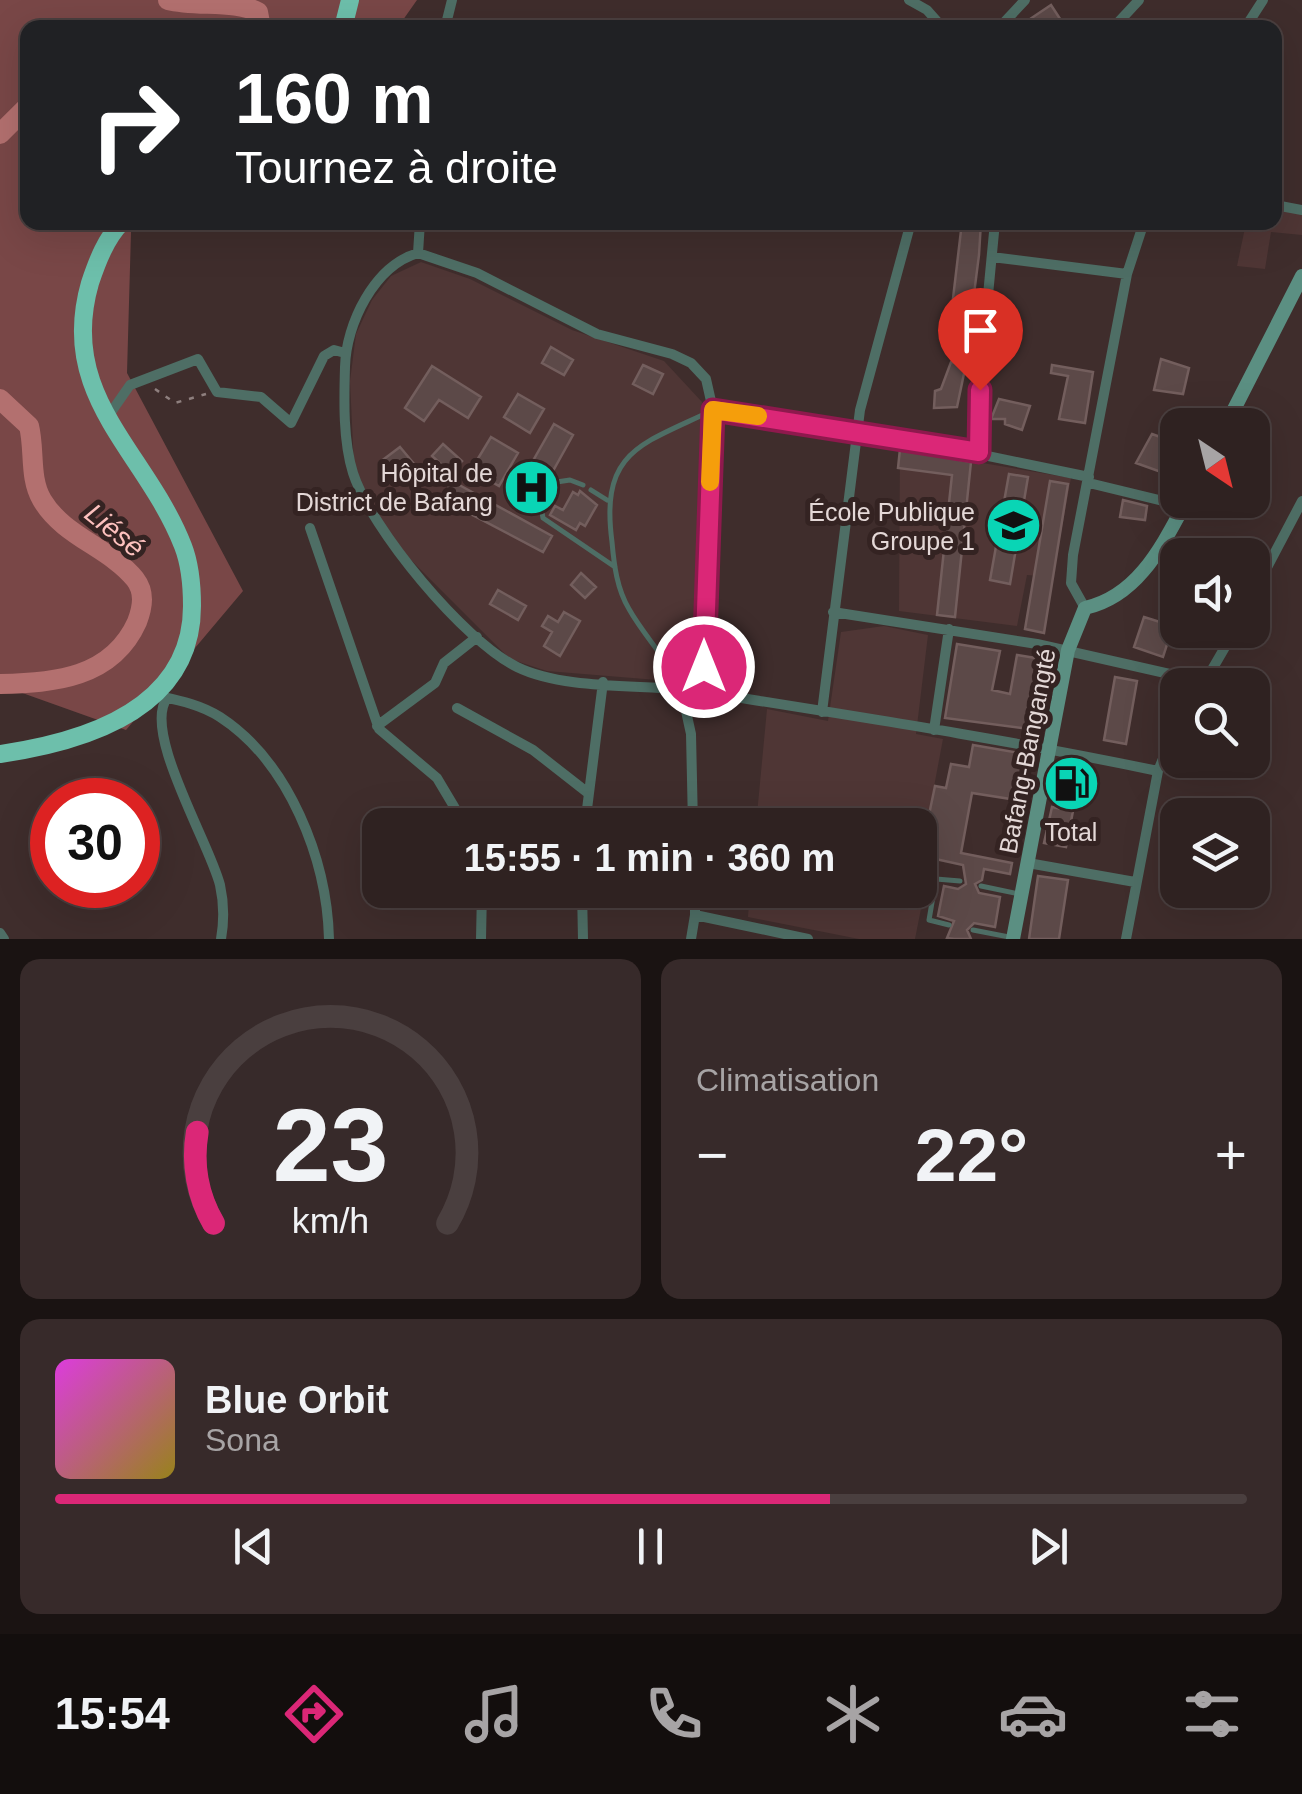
<!DOCTYPE html>
<html lang="fr">
<head>
<meta charset="utf-8">
<style>
  :root { --surface:#2f2221; --page:#372a2a; --text:#f1f3f6; --muted:#a7a4a5; --line:#4a3f3f; --accent:#db2777 }
  body { margin:0; font-family:Arial,sans-serif; background:var(--page); color:var(--text); height:100vh; display:flex; flex-direction:column; font-size:38px; white-space:nowrap }
  * { box-sizing:border-box; margin:0 }
  p { font-size:32px; color:var(--muted) }
  .icon { flex:none; width:55px; height:55px; fill:none; stroke:currentColor; stroke-width:2; stroke-linecap:round; stroke-linejoin:round }
  .map { position:relative; height:939px; overflow:hidden }
  .side { display:flex; flex-direction:column; gap:20px; padding:20px; background:#1a1312; flex:1 }
  .side>* { flex:none }
  .top-card { position:absolute; left:20px; top:20px; width:1262px; height:210px; border-radius:20px; box-shadow:0 10px 40px #0002,0 0 0 2px var(--line); background:#202124; color:#fff; overflow:hidden }
  .needle { width:65px; rotate:145deg }
  .buttons { position:absolute; left:1160px; top:408px; display:grid; gap:20px }
  .buttons a { display:grid; place-items:center; width:110px; height:110px; border-radius:20px; background:var(--surface); box-shadow:0 10px 40px #0002,0 0 0 2px var(--line); font-size:50px }
  .speed { position:absolute; left:30px; top:778px; display:flex; gap:20px; font-size:50px; font-weight:700; text-align:center }
  .speed>* { display:grid; place-content:center; width:130px; height:130px; border-radius:50%; background:var(--surface); box-shadow:0 10px 40px #0002,0 0 0 2px var(--line); line-height:1 }
  .speed .limit { border:15px solid #d22; background:#fff; color:#111 }
  .pin { position:absolute; display:grid; place-items:center; width:85px; height:85px; color:#fff; margin:-102px -42px; border-radius:50% 50% 50% 0; rotate:-45deg; box-shadow:0 0 10px #0007 }
  .pin .icon { rotate:45deg }
  .me { position:absolute; width:110px; margin:-55px; rotate:0deg; stroke-linejoin:round; filter:drop-shadow(0 0 8px #0008) }
  .turn { display:flex; align-items:center; gap:35px; height:210px; padding:0 50px; font-size:45px }
  .turn .icon { width:130px; height:130px; stroke-width:2.5 }
  .turn b { display:block; font-size:70px; line-height:85px }
  .big { font-size:75px; font-weight:700; line-height:1.1 }
  .side .card { flex:1; display:flex; flex-direction:column; justify-content:center; gap:15px; min-width:0; padding:0 35px; border-radius:20px; background:var(--page) }
  .side .dial { align-items:center; gap:0 }
  .dial svg { height:260px; overflow:visible; fill:none; stroke:var(--line); stroke-width:7; stroke-linecap:round; text-anchor:middle }
  .dial text { fill:var(--text); stroke:none }
  .song { display:flex; align-items:center; gap:30px }
  .cover { width:120px; height:120px; border-radius:15px; background:linear-gradient(135deg,hsl(300 70% 55%),hsl(50 70% 35%)) }
  .played { height:10px; border-radius:5px; background:linear-gradient(90deg,var(--accent) 65%,var(--line) 65%) }
  .keys { display:flex; justify-content:space-around; direction:ltr }
  .heat { display:flex; justify-content:space-between; align-items:center; font-size:55px; direction:ltr }
  .side .tiles { flex:1; display:grid; gap:20px; grid-template-columns:1fr 1fr }
  .card:last-child { grid-column:span 2 }
  .trip { position:absolute; left:362px; top:808px; width:575px; height:100px; border-radius:20px; background:var(--surface); box-shadow:0 10px 40px #0002,0 0 0 2px var(--line); font-weight:700; line-height:100px; text-align:center }
  .tabs { display:flex; height:160px; justify-content:space-around; align-items:center; background:#130e0d; color:var(--muted) }
  .tabs .icon { width:70px; height:70px }
  .tabs .active { color:var(--accent) }
  .tabs b { font-size:45px; color:var(--text) }
  .map>svg:first-child { display:block }
  .built { fill:#4f3635 }
  .green { fill:#794747 }
  .lines { fill:none; stroke-linecap:round; stroke-linejoin:round }
  .river { stroke:#b3706f; stroke-width:20 }
  .building { fill:#5c4948; stroke:#735e5d; stroke-width:2.5 }
  .path { stroke:#8e7f7e; stroke-width:2.5; stroke-dasharray:5 8; stroke-linecap:butt }
  .lane { stroke:#4e6e65; stroke-width:5 }
  .street { stroke:#4e6e65; stroke-width:10 }
  .secondary { stroke:#5b8f82; stroke-width:14 }
  .highway { stroke:#6dbfab; stroke-width:18 }
  .route-casing { stroke:#8e194d; stroke-width:25 }
  .route { stroke:#db2777; stroke-width:18 }
  .slow { stroke:#f59e0b; stroke-width:18 }
  .labels { text-anchor:middle; stroke-width:10; stroke-linejoin:round; paint-order:stroke }
  .poi-label { font-size:25px; fill:#e4d8d7; stroke:#342322; text-anchor:end }
  .street-label { font-size:25px; fill:#e4d8d7; stroke:#342322 }
  .water-label { font-size:28px; font-style:italic; fill:#fdc1be; stroke:#342322 }
</style>
</head>
<body>
<div class="map">
<svg width="1302" height="939" viewBox="0 0 1302 939">
  <rect width="100%" height="100%" fill="#3f2d2c"/>
  <!-- built -->
  <path class="built" d="M 1275,205 L 1302,210 L 1302,235 L 1271,232 L 1265,269 L 1237,266 L 1246,223 L 1275,222 Z
    M 421,262 L 470,279 L 572,330 L 664,361 L 702,402 L 698,657 L 680,670 L 657,680 L 547,671 L 510,659 L 406,555 L 372,507 L 354,467 L 350,381 L 356,334 L 372,300 L 391,276 Z
    M 900,449 L 1071,478 L 1053,577 L 1027,575 L 1017,626 L 899,611 Z
    M 884,626 L 928,635 L 916,734 L 943,739 L 923,845 L 933,848 L 915,939 L 859,939 L 748,917 L 750,890 L 920,890 L 920,825 L 756,825 L 767,709 L 828,721 L 841,632 Z"/>
  <!-- green -->
  <path class="green" d="M 0,0 L 417,0 L 398,27 L 28,28 L 28,222 L 206,223 L 131,232 L 127,373 L 243,591 L 126,730 L 0,685 Z"/>
  <g class="lines">
    <!-- river -->
    <path class="river" d="M 168,0 C 196,7 235,0 258,12 L 261,28
      M 0,134 L 28,106
      M 0,399 L 29,426 C 35,450 29,478 42,500 C 64,537 109,547 135,579 C 145,592 143,606 137,622 C 112,678 54,683 0,684"/>
  </g>
  <!-- building -->
  <path class="building" d="M 1051,5 L 1066,28 L 1036,28 L 1030,19 Z
    M 962,222 L 981,222 L 979,255 L 968,341 L 948,341 Z
    M 551,347 L 573,360 L 564,375 L 542,363 Z
    M 1161,359 L 1189,368 L 1183,394 L 1154,390 Z
    M 951,362 L 966,364 L 957,407 L 934,408 L 935,391 L 941,389 Z
    M 643,365 L 663,374 L 653,394 L 633,384 Z
    M 1052,365 L 1093,372 L 1085,423 L 1059,419 L 1068,376 L 1051,373 Z
    M 432,366 L 481,397 L 468,418 L 439,400 L 424,421 L 405,408 Z
    M 518,394 L 544,409 L 530,433 L 504,417 Z
    M 999,399 L 1030,406 L 1022,430 L 1005,424 L 1005,419 L 991,419 Z
    M 554,424 L 573,435 L 534,505 L 514,494 Z
    M 1152,434 L 1177,443 L 1161,472 L 1136,463 Z
    M 491,437 L 518,453 L 499,486 L 471,470 Z
    M 443,444 L 462,461 L 451,473 L 432,456 Z
    M 400,447 L 415,465 L 394,481 L 380,462 Z
    M 900,449 L 971,462 L 955,617 L 937,615 L 952,475 L 898,468 Z
    M 1009,474 L 1028,477 L 1010,584 L 990,580 Z
    M 452,481 L 552,536 L 543,552 L 442,499 Z
    M 1050,481 L 1068,484 L 1044,633 L 1025,629 Z
    M 580,491 L 597,505 L 585,526 L 580,523 L 576,530 L 550,515 L 555,506 L 563,510 L 573,492 L 578,495 Z
    M 1123,500 L 1147,506 L 1145,520 L 1120,517 Z
    M 581,573 L 596,587 L 585,598 L 571,585 Z
    M 498,590 L 526,606 L 518,620 L 490,604 Z
    M 564,612 L 580,621 L 560,656 L 544,646 L 552,632 L 542,626 L 548,616 L 558,622 Z
    M 1144,617 L 1173,626 L 1163,657 L 1134,647 Z
    M 957,644 L 1000,651 L 992,690 L 1010,694 L 1017,655 L 1042,659 L 1030,729 L 945,718 Z
    M 1115,677 L 1137,681 L 1126,744 L 1104,740 Z
    M 973,745 L 1025,754 L 1017,800 L 972,793 L 961,853 L 1012,863 L 1010,874 L 984,869 L 982,880 L 975,884 L 979,893 L 1000,897 L 995,927 L 974,923 L 967,930 L 971,939 L 954,939 L 947,938 L 954,921 L 938,916 L 944,886 L 958,889 L 966,884 L 963,865 L 931,858 L 935,836 L 925,834 L 935,786 L 946,788 L 951,764 L 969,767 Z
    M 1052,807 L 1073,811 L 1066,847 L 1044,843 Z
    M 1038,876 L 1068,880 L 1059,939 L 1029,939 Z"/>
  <g class="lines">
    <!-- path -->
    <path class="path" d="M 155,389 L 175,403 L 206,394"/>
    <!-- lane -->
    <path class="lane" d="M 583,485 L 570,480 L 550,483 L 541,507 L 543,518 L 615,567
      M 591,490 L 607,500
      M 680,687 C 667,658 644,636 629,609 C 617,589 614,565 612,542 C 600,451 640,445 711,411
      M 981,886 L 1019,894
      M 949,925 L 929,920 L 936,879 L 960,881
      M 973,930 L 1009,937"/>
    <!-- street -->
    <path class="street" d="M 909,0 L 927,10 L 943,28
      M 445,28 L 452,0
      M 999,28 L 1025,0
      M 1113,28 L 1139,0
      M 1245,28 L 1263,0
      M 1275,205 L 1302,210
      M 418,253 L 420,222
      M 992,257 L 1127,274
      M 713,410 L 858,429 L 1089,477
      M 107,418 L 130,385 L 198,359 L 217,392 L 261,397 L 291,423 L 324,356 L 334,350 L 345,353
      M 979,452 L 981,368 L 995,222
      M 1089,483 L 1184,506
      M 310,528 L 379,729 L 437,778 L 465,825
      M 1252,596 L 1302,501
      M 1085,608 L 1071,583 L 1073,555 L 1127,274 L 1144,222
      M 833,612 L 1037,644 L 1205,682
      M 1203,685 L 1235,630
      M 704,691 L 705,551 L 713,410 L 706,379 L 691,363 L 672,354 L 597,334 L 477,273 L 418,253 C 374,266 346,324 345,367 C 344,401 343,441 353,473 C 371,529 464,641 517,667 C 568,692 654,683 710,693 C 860,717 1010,740 1158,771
      M 682,693 L 691,734 L 693,825
      M 154,695 C 177,700 200,704 220,717 C 289,762 327,859 329,939
      M 167,698 C 142,732 210,844 220,885 C 224,903 224,922 221,939
      M 457,708 L 533,750 L 588,793
      M 822,712 L 860,410 L 911,222
      M 377,726 L 435,683 L 444,663 L 477,637
      M 934,730 L 949,629
      M 585,825 L 603,682
      M 1028,863 L 1135,882
      M 582,890 L 583,939
      M 695,890 L 695,915 L 808,939
      M 0,933 L 4,939
      M 481,939 L 482,890
      M 691,939 L 695,915
      M 1126,939 L 1158,771 L 1178,722"/>
    <!-- secondary -->
    <path class="secondary" d="M 1226,425 L 1302,276
      M 1013,939 L 1068,650 L 1085,608 C 1139,596 1163,544 1187,500"/>
    <!-- highway -->
    <path class="highway" d="M 343,28 L 350,0
      M 0,754 C 83,742 192,710 192,606 C 192,587 190,564 183,546 C 146,451 57,397 90,283 C 97,262 106,238 122,222"/>
  </g>
  <g class="lines">
    <defs>
      <path id="route" d="M 704,667 L 713,410 L 979,452 L 980,390"/>
    </defs>
    <!-- route casing -->
    <use href="#route" class="route-casing"/>
    <!-- route -->
    <use href="#route" class="route"/>
    <!-- slow -->
    <path class="slow" d="M 710,482 L 713,410 L 758,416"/>
  </g>
  <!-- icons -->
  <defs>
    <symbol id="hospital-disc" viewBox="-11 -11 22 22"><circle r="9.5" fill="#09d5b5" stroke="#342322"/><path d="M-5-5h3v3.5h4V-5h3V5h-3V1.5h-4V5h-3Z" fill="#111"/></symbol>
    <symbol id="school-disc" viewBox="-11 -11 22 22"><circle r="9.5" fill="#09d5b5" stroke="#342322"/><path d="M0-5L7-2L0 1L-7-2ZM-4 1L0 2.5L4 1V4Q0 6-4 4Z" fill="#111"/></symbol>
    <symbol id="fuel-disc" viewBox="-11 -11 22 22"><circle r="9.5" fill="#09d5b5" stroke="#342322"/><path d="M-5.5-6h7V0h2V4h1.3V-2.5L3-4.5l.8-.8L6-3V5H2.5V1h-1V6h-7ZM-4.2-4.7v3.2H.2V-4.7Z" fill="#111"/></symbol>
  </defs>
  <g fill-rule="evenodd">
    <use href="#hospital-disc" x="500" y="456" width="63" height="63"/>
    <use href="#school-disc" x="982" y="494" width="63" height="63"/>
    <use href="#fuel-disc" x="1040" y="752" width="63" height="63"/>
  </g>
  <g class="labels">
    <!-- poi labels -->
    <g class="poi-label">
      <text x="493" y="482">Hôpital de<tspan x="493" dy="29">District de Bafang</tspan></text>
      <text x="975" y="521">École Publique<tspan x="975" dy="29">Groupe 1</tspan></text>
      <text x="1071" y="841" text-anchor="middle">Total</text>
    </g>
    <!-- street labels -->
    <g class="street-label">
      <text transform="translate(1027 751) rotate(-79)" y="9">Bafang-Bangangté</text>
    </g>
    <!-- water labels -->
    <g class="water-label">
      <text transform="translate(115 530) rotate(39)" y="10">Liésé</text>
    </g>
  </g>
</svg>
<div class="buttons">
<a><svg class="needle" viewBox="-14 -14 28 28"><path d="M0-13l5 13h-10z" fill="#e53935"/><path d="M0 13l5-13h-10z" fill="#a7a4a5"/></svg></a>
<a><svg class="icon" aria-label="sound" viewBox="0 0 24 24"><path d="M4 9h4l5-4v14l-5-4H4zM17 9q2 3 0 6"/></svg></a>
<a><svg class="icon" aria-label="search" viewBox="0 0 24 24"><circle cx="10" cy="10" r="6"/><path d="M15 15l6 6"/></svg></a>
<a><svg class="icon" aria-label="layers" viewBox="0 0 24 24"><path d="M12 4l9 5-9 5-9-5zM3 14l9 5 9-5"/></svg></a>
</div>
<div class="speed"><div class="limit">30</div></div>
<div class="pin" style="left:980px;top:390px;background:#d93025"><svg class="icon" aria-label="arrive" viewBox="0 0 24 24"><path d="M6 21V4h12l-3 4 3 4H6"/></svg></div>
<svg class="me" style="left:704px;top:667px" viewBox="-20 -20 40 40"><circle r="17" fill="#db2777" stroke="#fff" stroke-width="3"/><path d="M0-11L8 9 0 5-8 9z" fill="#fff"/></svg>
<div class="trip">15:55 · 1 min · 360 m</div>
<div class="top-card">
<div class="turn"><svg class="icon" aria-label="right" viewBox="0 0 24 24"><path d="M7 20v-9h11M14 6l5 5-5 5"/></svg><div><b>160 m</b>Tournez à droite</div></div>
</div>
</div>
<section class="side">
<div class="tiles">
<div class="card dial"><svg viewBox="0 0 100 80">
<path d="M14 69A42 42 0 1 1 86 69"/>
<path d="M14 69A42 42 0 0 1 9 41" stroke="#db2777"/>
<text x="50" y="56" font-size="32" font-weight="700">23</text>
<text x="50" y="72" font-size="11">km/h</text>
</svg></div>
<div class="card"><p>Climatisation</p>
<div class="heat"><a>−</a><b class="big">22°</b><a>+</a></div>
</div>
<div class="card">
<div class="song"><i class="cover"></i><div><b>Blue Orbit</b><p>Sona</p></div></div>
<div class="played"></div>
<div class="keys"><svg class="icon" aria-label="previous" viewBox="0 0 24 24"><path d="M18 5L8 12l10 7zM5 5v14"/></svg><svg class="icon" aria-label="pause" viewBox="0 0 24 24"><path d="M8 5v14M16 5v14"/></svg><svg class="icon" aria-label="next" viewBox="0 0 24 24"><path d="M6 5l10 7-10 7zM19 5v14"/></svg></div>
</div>
</div>
</section>
<nav class="tabs">
<b>15:54</b>
<svg class="icon active" aria-label="directions" viewBox="0 0 24 24"><path d="M12 3l9 9-9 9-9-9zM9 14v-3h6M13 9l2 2-2 2"/></svg>
<svg class="icon" aria-label="music" viewBox="0 0 24 24"><path d="M9 18V5l10-2v13"/><circle cx="6" cy="18" r="3"/><circle cx="16" cy="16" r="3"/></svg>
<svg class="icon" aria-label="phone" viewBox="0 0 24 24"><path d="M5 4h4l2 5-3 2q2 4 5 5l2-3 5 2v4C11 20 4 13 5 4z"/></svg>
<svg class="icon" aria-label="climate" viewBox="0 0 24 24"><path d="M12 3v18M4 7l16 10M4 17L20 7"/></svg>
<svg class="icon" aria-label="car" viewBox="0 0 24 24"><path d="M5 17H2v-5l4-1 3-4h7l3 4 3 1v5h-3M9 17h6M6 11h13"/><circle cx="7" cy="17" r="2"/><circle cx="17" cy="17" r="2"/></svg>
<svg class="icon" aria-label="filters" viewBox="0 0 24 24"><path d="M4 7h16M4 17h16"/><circle cx="9" cy="7" r="2"/><circle cx="15" cy="17" r="2"/></svg>
</nav>
</body>
</html>
